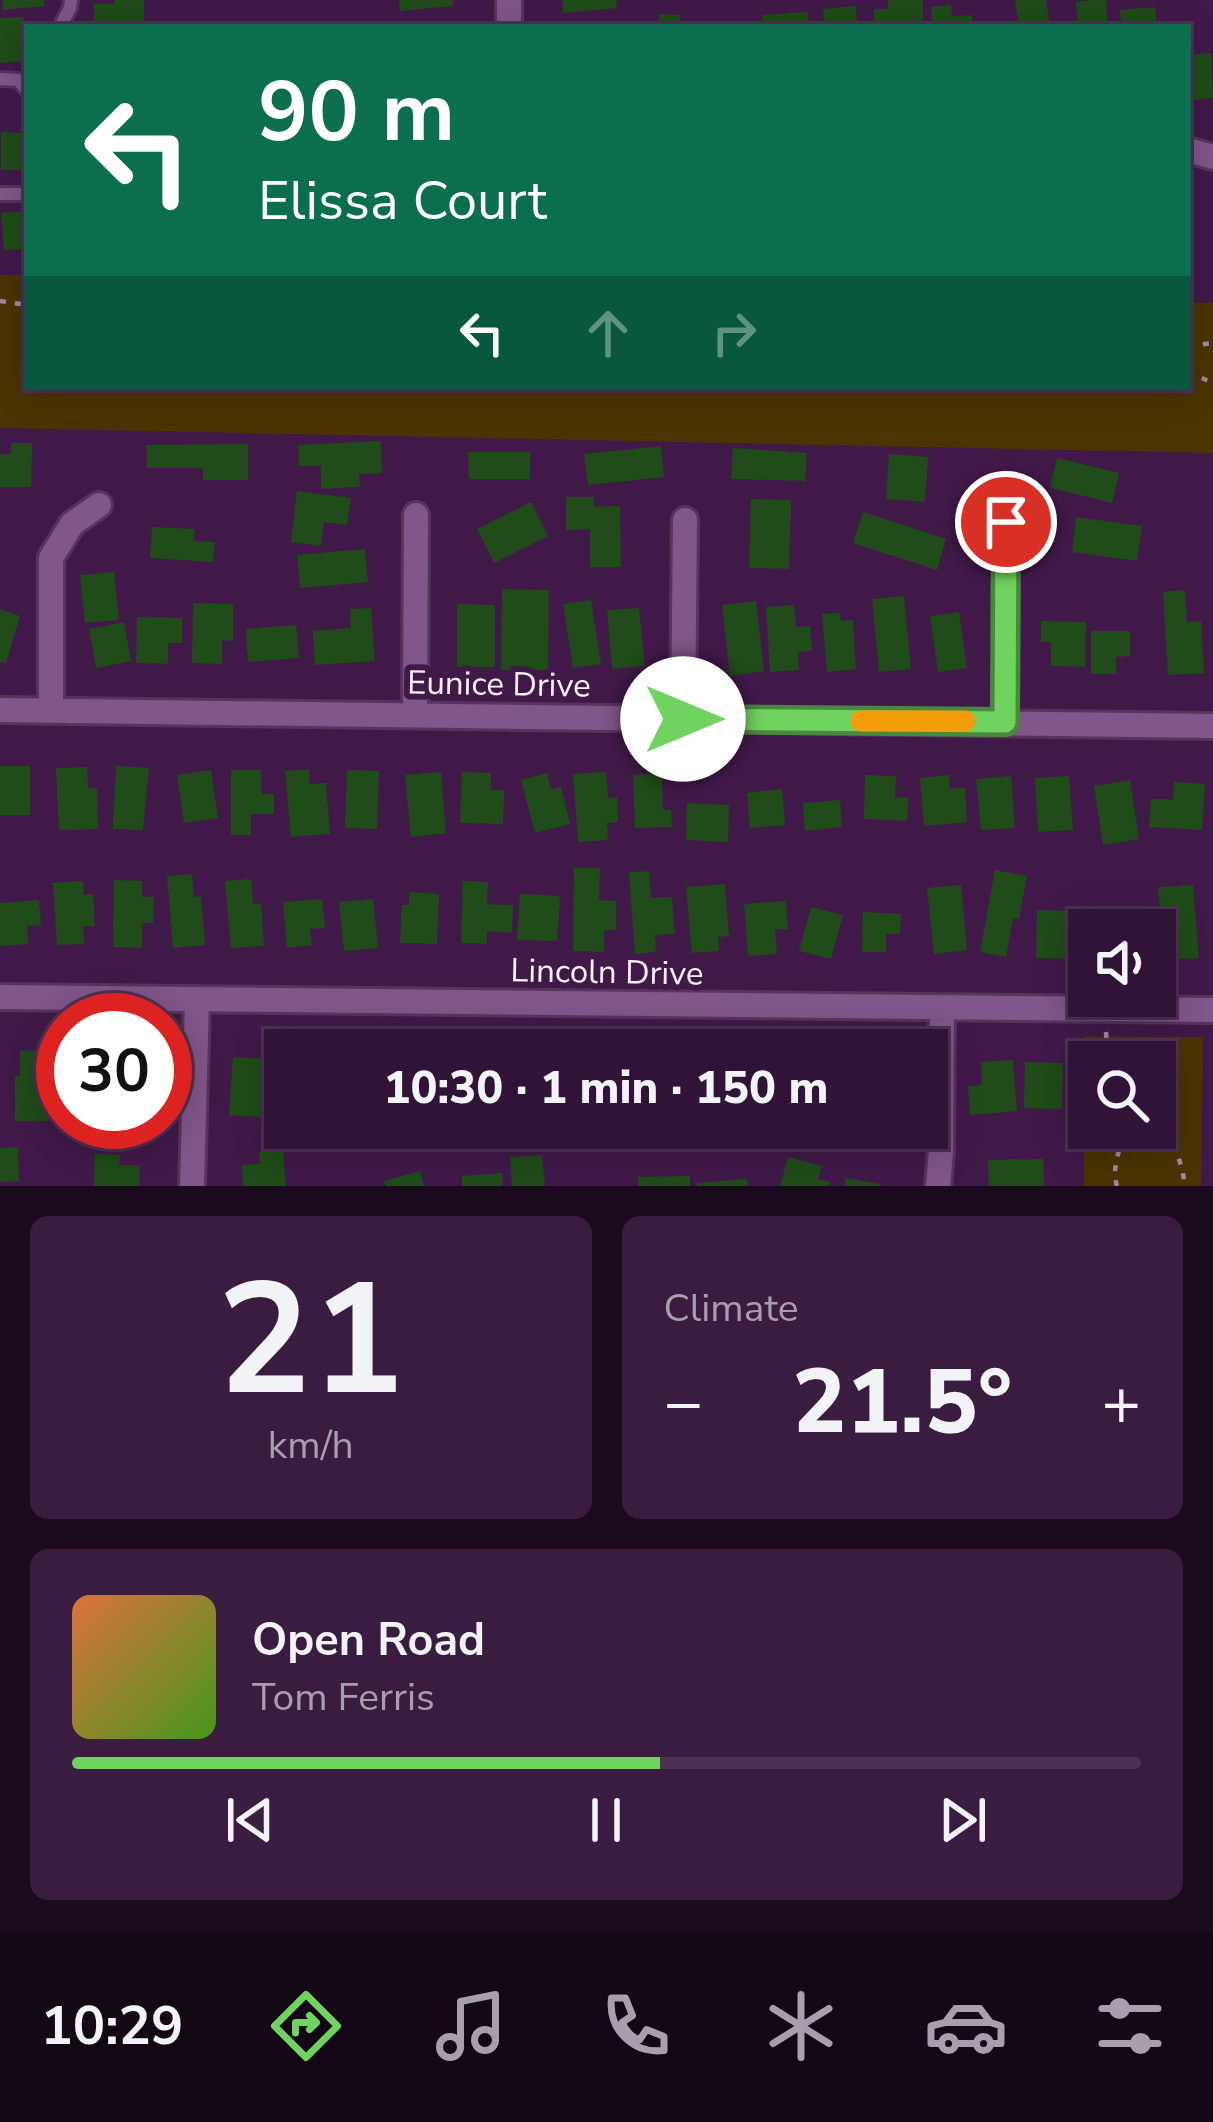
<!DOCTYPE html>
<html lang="en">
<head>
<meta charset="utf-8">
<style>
  :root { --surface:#311337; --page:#391c3f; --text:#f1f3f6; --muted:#a89ead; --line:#4c3252; --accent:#70d35f }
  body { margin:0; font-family:"Nunito Sans",sans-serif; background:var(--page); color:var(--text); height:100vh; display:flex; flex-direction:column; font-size:45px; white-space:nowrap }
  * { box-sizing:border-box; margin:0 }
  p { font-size:39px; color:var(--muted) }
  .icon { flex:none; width:66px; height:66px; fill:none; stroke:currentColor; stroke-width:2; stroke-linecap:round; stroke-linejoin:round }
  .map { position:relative; height:1186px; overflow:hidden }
  .details { display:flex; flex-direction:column; gap:30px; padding:30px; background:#1b0a1e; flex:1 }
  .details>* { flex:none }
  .banner { position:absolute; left:24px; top:24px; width:1167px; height:366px; border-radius:0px; box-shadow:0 6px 30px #0003,0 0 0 3px var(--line); background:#0b6e4f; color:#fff; overflow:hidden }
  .fabs { position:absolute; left:1068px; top:909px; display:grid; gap:24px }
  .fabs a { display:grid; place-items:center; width:108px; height:108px; border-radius:0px; background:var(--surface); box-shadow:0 6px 30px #0003,0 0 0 3px var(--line); font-size:60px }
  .speed { position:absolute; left:36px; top:993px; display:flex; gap:24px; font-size:60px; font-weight:700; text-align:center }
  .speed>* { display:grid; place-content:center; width:156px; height:156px; border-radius:50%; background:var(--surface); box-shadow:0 6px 30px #0003,0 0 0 3px var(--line); line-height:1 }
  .speed .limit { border:18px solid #d22; background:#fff; color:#111 }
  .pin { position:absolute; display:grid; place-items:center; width:102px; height:102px; color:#fff; margin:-51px; border:6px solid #fff; border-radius:50%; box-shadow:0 3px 12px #0007 }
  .me { position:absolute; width:132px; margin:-66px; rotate:90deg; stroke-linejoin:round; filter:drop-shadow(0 0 9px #0008) }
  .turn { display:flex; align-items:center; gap:42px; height:252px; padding:0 36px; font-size:54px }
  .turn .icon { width:156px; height:156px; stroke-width:2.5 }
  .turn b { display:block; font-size:84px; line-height:102px }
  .lanes { display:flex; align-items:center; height:114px; padding:0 36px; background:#0003; justify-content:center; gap:60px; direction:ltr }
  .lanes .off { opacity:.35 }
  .big { font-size:90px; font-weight:800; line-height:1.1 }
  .details .widget { flex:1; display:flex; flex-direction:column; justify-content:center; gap:18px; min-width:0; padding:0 42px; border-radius:18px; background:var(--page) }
  .details .dial { align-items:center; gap:0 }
  .dial b { font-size:156px; line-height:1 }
  .song { display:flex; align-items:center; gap:36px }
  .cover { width:144px; height:144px; border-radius:18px; background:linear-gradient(135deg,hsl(20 70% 55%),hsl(100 70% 35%)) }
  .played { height:12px; border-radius:6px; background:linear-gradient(90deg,var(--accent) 55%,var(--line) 55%) }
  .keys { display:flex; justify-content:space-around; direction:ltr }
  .heat { display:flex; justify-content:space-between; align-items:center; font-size:66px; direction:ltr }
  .details .tiles { flex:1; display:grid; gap:30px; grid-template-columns:1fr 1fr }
  .widget:last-child { grid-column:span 2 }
  .trip { position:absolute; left:264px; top:1029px; width:684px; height:120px; border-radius:0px; background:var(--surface); box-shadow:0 6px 30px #0003,0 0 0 3px var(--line); font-weight:800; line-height:120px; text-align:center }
  .menu { display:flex; height:192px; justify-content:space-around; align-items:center; background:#140816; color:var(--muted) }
  .menu .icon { width:84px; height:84px }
  .menu .current { color:var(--accent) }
  .menu b { font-size:54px; color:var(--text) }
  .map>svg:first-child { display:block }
  .green { fill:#4b3400; fill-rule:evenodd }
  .building { fill:#1f4c18 }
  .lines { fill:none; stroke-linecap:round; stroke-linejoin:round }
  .lane-casing { stroke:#56355c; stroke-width:18 }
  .street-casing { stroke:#56355c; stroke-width:30 }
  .path { stroke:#a189a6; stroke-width:4.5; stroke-dasharray:6 9; stroke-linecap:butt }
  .lane { stroke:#81568a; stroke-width:12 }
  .street { stroke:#81568a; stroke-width:24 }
  .route-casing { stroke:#49893e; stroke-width:30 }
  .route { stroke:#70d35f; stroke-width:21 }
  .slow { stroke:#f59e0b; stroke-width:21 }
  .labels { text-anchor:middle; stroke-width:12; stroke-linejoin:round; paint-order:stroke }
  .street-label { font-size:33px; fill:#fbf1fd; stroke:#411949 }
</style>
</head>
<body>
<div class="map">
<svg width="1213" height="1186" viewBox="0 0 1213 1186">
  <rect width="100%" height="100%" fill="#411949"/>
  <!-- green -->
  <path class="green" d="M 0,275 L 27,275 L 27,387 L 1188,387 L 1188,302 L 1213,303 L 1213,453 L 0,428 Z
    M 1084,1036 L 1203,1037 L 1201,1186 L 1084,1186 ZM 1089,1062 L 1155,1062 L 1155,1128 L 1089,1128 Z"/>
  <!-- building -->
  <path class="building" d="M 2,0 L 44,0 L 45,6 L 3,10 Z
    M 114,0 L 144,0 L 144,27 L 94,27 L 94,4 L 114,4 Z
    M 399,0 L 453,0 L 453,6 L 400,11 Z
    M 562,0 L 616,0 L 617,8 L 563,13 Z
    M 888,0 L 923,0 L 923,27 L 874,27 L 874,9 L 888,9 Z
    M 1015,0 L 1046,0 L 1050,27 L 1019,27 Z
    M 1093,0 L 1106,0 L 1108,27 L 1078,27 L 1076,2 Z
    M 951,5 L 952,16 L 972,15 L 973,27 L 932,27 L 931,7 Z
    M 856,6 L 857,23 L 850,24 L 851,27 L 825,27 L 823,9 Z
    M 1155,7 L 1157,27 L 1121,27 L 1120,10 Z
    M 808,12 L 809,27 L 763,27 L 762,15 Z
    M 659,14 L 680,15 L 680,27 L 659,27 Z
    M 23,17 L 26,61 L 0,63 L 0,18 Z
    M 1211,53 L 1213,98 L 1188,101 L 1188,55 Z
    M 1,132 L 27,133 L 27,170 L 1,170 Z
    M 27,211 L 27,249 L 4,250 L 1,213 Z
    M 381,441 L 382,473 L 359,474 L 360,487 L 321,489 L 321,466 L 299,466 L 298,445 Z
    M 11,443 L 32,443 L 31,487 L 0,487 L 0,454 L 11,454 Z
    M 248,444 L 248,480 L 203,480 L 203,468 L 147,468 L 146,445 Z
    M 661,446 L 664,477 L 588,485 L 584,454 Z
    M 733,448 L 807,453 L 805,481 L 731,479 Z
    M 468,452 L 530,452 L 530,479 L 469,479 Z
    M 889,454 L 928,457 L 925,502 L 886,499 Z
    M 1057,458 L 1119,473 L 1112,503 L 1050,488 Z
    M 297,491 L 351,498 L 347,525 L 324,522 L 321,546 L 291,542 Z
    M 566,497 L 594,497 L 594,507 L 620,506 L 621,567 L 590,567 L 590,529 L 566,530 Z
    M 751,499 L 791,500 L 789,569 L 749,568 Z
    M 531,502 L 548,536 L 494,563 L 477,529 Z
    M 863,512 L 946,539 L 937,570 L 853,543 Z
    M 1076,517 L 1142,526 L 1137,561 L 1072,552 Z
    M 152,527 L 195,529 L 194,541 L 215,542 L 213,562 L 150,558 Z
    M 365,549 L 368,582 L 300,588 L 297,555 Z
    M 114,572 L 119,620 L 85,623 L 80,575 Z
    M 502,589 L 549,590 L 548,670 L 501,670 Z
    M 1185,590 L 1187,622 L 1201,621 L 1204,673 L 1168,675 L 1163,592 Z
    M 904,596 L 911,669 L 879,672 L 872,599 Z
    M 591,600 L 601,664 L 573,668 L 563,604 Z
    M 756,601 L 764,671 L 730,676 L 722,605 Z
    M 193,603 L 233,604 L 233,641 L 222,640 L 222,664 L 192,663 Z
    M 457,604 L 495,605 L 495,667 L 457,667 Z
    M 794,605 L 796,627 L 810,626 L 812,651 L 798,652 L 799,670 L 770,672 L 766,607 Z
    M 371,608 L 375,661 L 315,665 L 313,631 L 351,628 L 350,609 Z
    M 639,608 L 645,666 L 612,669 L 607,610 Z
    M 0,609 L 20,616 L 6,663 L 0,662 Z
    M 959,612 L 967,668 L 938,672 L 930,616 Z
    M 840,613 L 841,621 L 853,620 L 856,669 L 827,672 L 822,614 Z
    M 137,617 L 182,618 L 182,643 L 168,643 L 168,664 L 136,663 Z
    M 1041,621 L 1086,622 L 1085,667 L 1051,666 L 1051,642 L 1041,642 Z
    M 124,622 L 131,661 L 96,668 L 89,629 Z
    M 296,625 L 299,658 L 248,662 L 246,629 Z
    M 1091,631 L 1130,631 L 1130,656 L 1116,657 L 1116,674 L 1091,674 Z
    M 0,766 L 30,766 L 30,815 L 0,815 Z
    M 116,766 L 149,768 L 143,830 L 113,829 Z
    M 87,767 L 88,788 L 97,788 L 98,829 L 59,830 L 56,768 Z
    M 309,769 L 310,784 L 326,783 L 330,834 L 291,837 L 285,771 Z
    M 211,770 L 218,818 L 184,823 L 177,775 Z
    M 231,770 L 261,770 L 262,794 L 274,794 L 274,814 L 251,814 L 251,835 L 231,835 Z
    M 347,770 L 379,771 L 377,829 L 345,828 Z
    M 441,772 L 446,833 L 411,837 L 405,775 Z
    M 462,772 L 491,773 L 491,790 L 504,790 L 503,824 L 460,823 Z
    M 606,772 L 608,798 L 617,797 L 618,822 L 607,823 L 608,840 L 578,842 L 573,774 Z
    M 547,773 L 551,789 L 561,787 L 570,824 L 535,833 L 521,780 Z
    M 662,773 L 663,810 L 671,810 L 672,827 L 635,828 L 633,775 Z
    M 865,775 L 896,776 L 895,797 L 908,798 L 907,821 L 864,819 Z
    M 949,775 L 950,789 L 965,787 L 967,822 L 924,826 L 920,778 Z
    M 1011,776 L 1015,828 L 981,830 L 976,779 Z
    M 1069,776 L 1073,830 L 1038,832 L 1035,778 Z
    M 1130,780 L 1139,839 L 1103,845 L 1094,786 Z
    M 1174,782 L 1205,784 L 1202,830 L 1149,827 L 1151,799 L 1173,800 Z
    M 782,789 L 785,825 L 750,828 L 747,793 Z
    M 840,800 L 842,827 L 805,831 L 803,803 Z
    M 687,803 L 729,805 L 728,842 L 686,840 Z
    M 574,868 L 600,868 L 599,900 L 616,901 L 616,930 L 604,930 L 604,952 L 573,951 Z
    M 995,870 L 1027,876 L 1019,919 L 1013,918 L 1006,957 L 980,952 Z
    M 649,871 L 651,898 L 672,897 L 675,934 L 655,935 L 656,952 L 635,954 L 629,872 Z
    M 192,874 L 194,897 L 201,896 L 205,945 L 173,948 L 167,876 Z
    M 251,879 L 253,904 L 261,904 L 264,946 L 231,948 L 225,881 Z
    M 114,880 L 142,881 L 142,897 L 154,897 L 153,923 L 142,923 L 142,948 L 113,947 Z
    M 83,881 L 84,895 L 93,894 L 95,926 L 83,926 L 84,944 L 57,945 L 53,883 Z
    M 463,881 L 488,882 L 487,904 L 513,905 L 512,933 L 487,931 L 487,944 L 461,943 Z
    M 725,884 L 729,936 L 718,937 L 719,951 L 692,953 L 686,887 Z
    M 961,885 L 967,950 L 934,954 L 927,888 Z
    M 1193,885 L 1199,958 L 1164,960 L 1158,887 Z
    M 409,892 L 439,894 L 437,944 L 400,943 L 402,905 L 409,905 Z
    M 520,894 L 560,896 L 557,941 L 517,940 Z
    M 322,899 L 325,928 L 310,929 L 312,945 L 287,948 L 283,902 Z
    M 373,899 L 378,948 L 344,951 L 339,902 Z
    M 39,900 L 41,925 L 27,926 L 28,944 L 0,946 L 0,903 Z
    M 786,901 L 788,929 L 775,929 L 777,954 L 748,956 L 744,904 Z
    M 811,907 L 843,915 L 831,959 L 799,951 Z
    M 1128,907 L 1128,930 L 1092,930 L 1091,908 Z
    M 1037,910 L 1074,911 L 1073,959 L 1036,958 Z
    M 863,912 L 901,914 L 900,934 L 886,934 L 886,952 L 862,952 Z
    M 47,1050 L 48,1121 L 15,1121 L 15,1076 L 20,1076 L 20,1051 Z
    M 55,1053 L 63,1053 L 63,1115 L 54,1115 Z
    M 233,1057 L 267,1059 L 262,1117 L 229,1115 Z
    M 1013,1060 L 1017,1111 L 970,1115 L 968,1086 L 982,1085 L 981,1062 Z
    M 1025,1062 L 1063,1063 L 1062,1109 L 1024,1108 Z
    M 121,1122 L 152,1122 L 153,1137 L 123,1141 Z
    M 18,1147 L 19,1181 L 0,1182 L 0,1148 Z
    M 283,1151 L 286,1186 L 243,1186 L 242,1165 L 260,1164 L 259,1152 Z
    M 95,1154 L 120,1155 L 119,1165 L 140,1166 L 139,1186 L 94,1186 Z
    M 542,1155 L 545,1186 L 512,1186 L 510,1157 Z
    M 788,1157 L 822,1166 L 818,1179 L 830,1182 L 829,1186 L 780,1186 Z
    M 1043,1159 L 1044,1186 L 989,1186 L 988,1160 Z
    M 420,1171 L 424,1186 L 386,1186 L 384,1181 Z
    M 502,1173 L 503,1186 L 462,1186 L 462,1176 Z
    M 690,1176 L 690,1186 L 638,1186 L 638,1177 Z
    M 846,1178 L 881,1184 L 881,1186 L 845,1186 Z
    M 747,1179 L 748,1186 L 697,1186 L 697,1183 Z"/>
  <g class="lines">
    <defs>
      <path id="lane" d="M 60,27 L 70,8 L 71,0
        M 0,79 L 18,80 L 27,90
        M 0,194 L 27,194"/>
      <path id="street" d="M 509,27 L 509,0
        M 1188,150 L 1213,157
        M 0,710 L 1213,726
        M 51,711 L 51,558 L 72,524 L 99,505
        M 415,715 L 416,515
        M 683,719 L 685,520
        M 1005,722 L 1006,522
        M 0,997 L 1213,1010
        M 192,1186 L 197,999
        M 938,1186 L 941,1151 L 942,1009"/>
    </defs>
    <!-- lane casing -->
    <use href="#lane" class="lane-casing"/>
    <!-- street casing -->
    <use href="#street" class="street-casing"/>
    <!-- path -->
    <path class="path" d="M 0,301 L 27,305
      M 1188,346 L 1213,343
      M 1188,372 L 1213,383
      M 1106,1032 L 1107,1047 L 1115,1062
      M 1155,1121 C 1170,1134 1185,1166 1184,1186
      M 1117,1186 C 1111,1168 1120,1143 1130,1128"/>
    <!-- lane -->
    <use href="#lane" class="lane"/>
    <!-- street -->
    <use href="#street" class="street"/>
  </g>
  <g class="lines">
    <defs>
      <path id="route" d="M 683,719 L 1005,722 L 1006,522"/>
    </defs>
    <!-- route casing -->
    <use href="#route" class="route-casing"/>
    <!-- route -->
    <use href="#route" class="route"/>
    <!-- slow -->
    <path class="slow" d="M 861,721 L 965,721"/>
  </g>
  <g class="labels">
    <!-- street labels -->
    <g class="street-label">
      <text transform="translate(499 683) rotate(1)" y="12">Eunice Drive</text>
      <text transform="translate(607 971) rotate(1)" y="12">Lincoln Drive</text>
    </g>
  </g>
</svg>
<div class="fabs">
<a><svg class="icon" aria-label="sound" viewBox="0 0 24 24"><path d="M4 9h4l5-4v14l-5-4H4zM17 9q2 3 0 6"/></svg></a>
<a><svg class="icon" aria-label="search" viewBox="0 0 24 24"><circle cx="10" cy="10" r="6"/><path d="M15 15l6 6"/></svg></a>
</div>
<div class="speed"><div class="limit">30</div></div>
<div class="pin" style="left:1006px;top:522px;background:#d93025"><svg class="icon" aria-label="arrive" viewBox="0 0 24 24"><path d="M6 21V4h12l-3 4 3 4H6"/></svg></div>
<svg class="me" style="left:683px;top:719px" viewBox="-20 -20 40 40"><circle r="19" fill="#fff"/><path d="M0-13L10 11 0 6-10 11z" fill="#70d35f"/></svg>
<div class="trip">10:30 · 1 min · 150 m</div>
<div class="banner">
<div class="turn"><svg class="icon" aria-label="left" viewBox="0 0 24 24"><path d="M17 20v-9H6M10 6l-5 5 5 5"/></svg><div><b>90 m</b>Elissa Court</div></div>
<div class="lanes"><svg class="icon" aria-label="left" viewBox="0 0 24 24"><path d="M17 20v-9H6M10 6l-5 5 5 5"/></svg><svg class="icon off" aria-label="ahead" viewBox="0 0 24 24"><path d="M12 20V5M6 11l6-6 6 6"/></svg><svg class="icon off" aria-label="right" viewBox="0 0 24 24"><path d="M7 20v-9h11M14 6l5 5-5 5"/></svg></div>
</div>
</div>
<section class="details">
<div class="tiles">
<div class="widget dial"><b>21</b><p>km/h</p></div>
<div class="widget"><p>Climate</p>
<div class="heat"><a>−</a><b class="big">21.5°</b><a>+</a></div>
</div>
<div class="widget">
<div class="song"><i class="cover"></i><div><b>Open Road</b><p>Tom Ferris</p></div></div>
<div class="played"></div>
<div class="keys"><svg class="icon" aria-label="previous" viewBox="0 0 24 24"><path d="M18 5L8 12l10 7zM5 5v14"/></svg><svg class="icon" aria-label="pause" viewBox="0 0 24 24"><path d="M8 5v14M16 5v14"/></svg><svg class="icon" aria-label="next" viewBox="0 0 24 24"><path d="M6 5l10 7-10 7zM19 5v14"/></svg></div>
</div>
</div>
</section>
<nav class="menu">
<b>10:29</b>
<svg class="icon current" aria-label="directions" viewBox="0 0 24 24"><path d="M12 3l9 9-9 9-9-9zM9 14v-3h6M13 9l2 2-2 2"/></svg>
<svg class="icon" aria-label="music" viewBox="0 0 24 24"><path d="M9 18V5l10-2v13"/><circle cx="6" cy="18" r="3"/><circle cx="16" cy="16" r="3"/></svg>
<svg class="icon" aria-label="phone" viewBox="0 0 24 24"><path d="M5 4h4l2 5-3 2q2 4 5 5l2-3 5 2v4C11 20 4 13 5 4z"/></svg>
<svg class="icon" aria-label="climate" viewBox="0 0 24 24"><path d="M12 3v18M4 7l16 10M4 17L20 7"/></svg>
<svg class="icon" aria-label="car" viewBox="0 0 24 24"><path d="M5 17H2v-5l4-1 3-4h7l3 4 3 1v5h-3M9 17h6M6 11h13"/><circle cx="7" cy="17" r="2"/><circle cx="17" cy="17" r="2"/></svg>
<svg class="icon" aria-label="filters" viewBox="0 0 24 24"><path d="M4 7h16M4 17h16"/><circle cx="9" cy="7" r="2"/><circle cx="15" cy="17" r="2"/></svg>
</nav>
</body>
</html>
